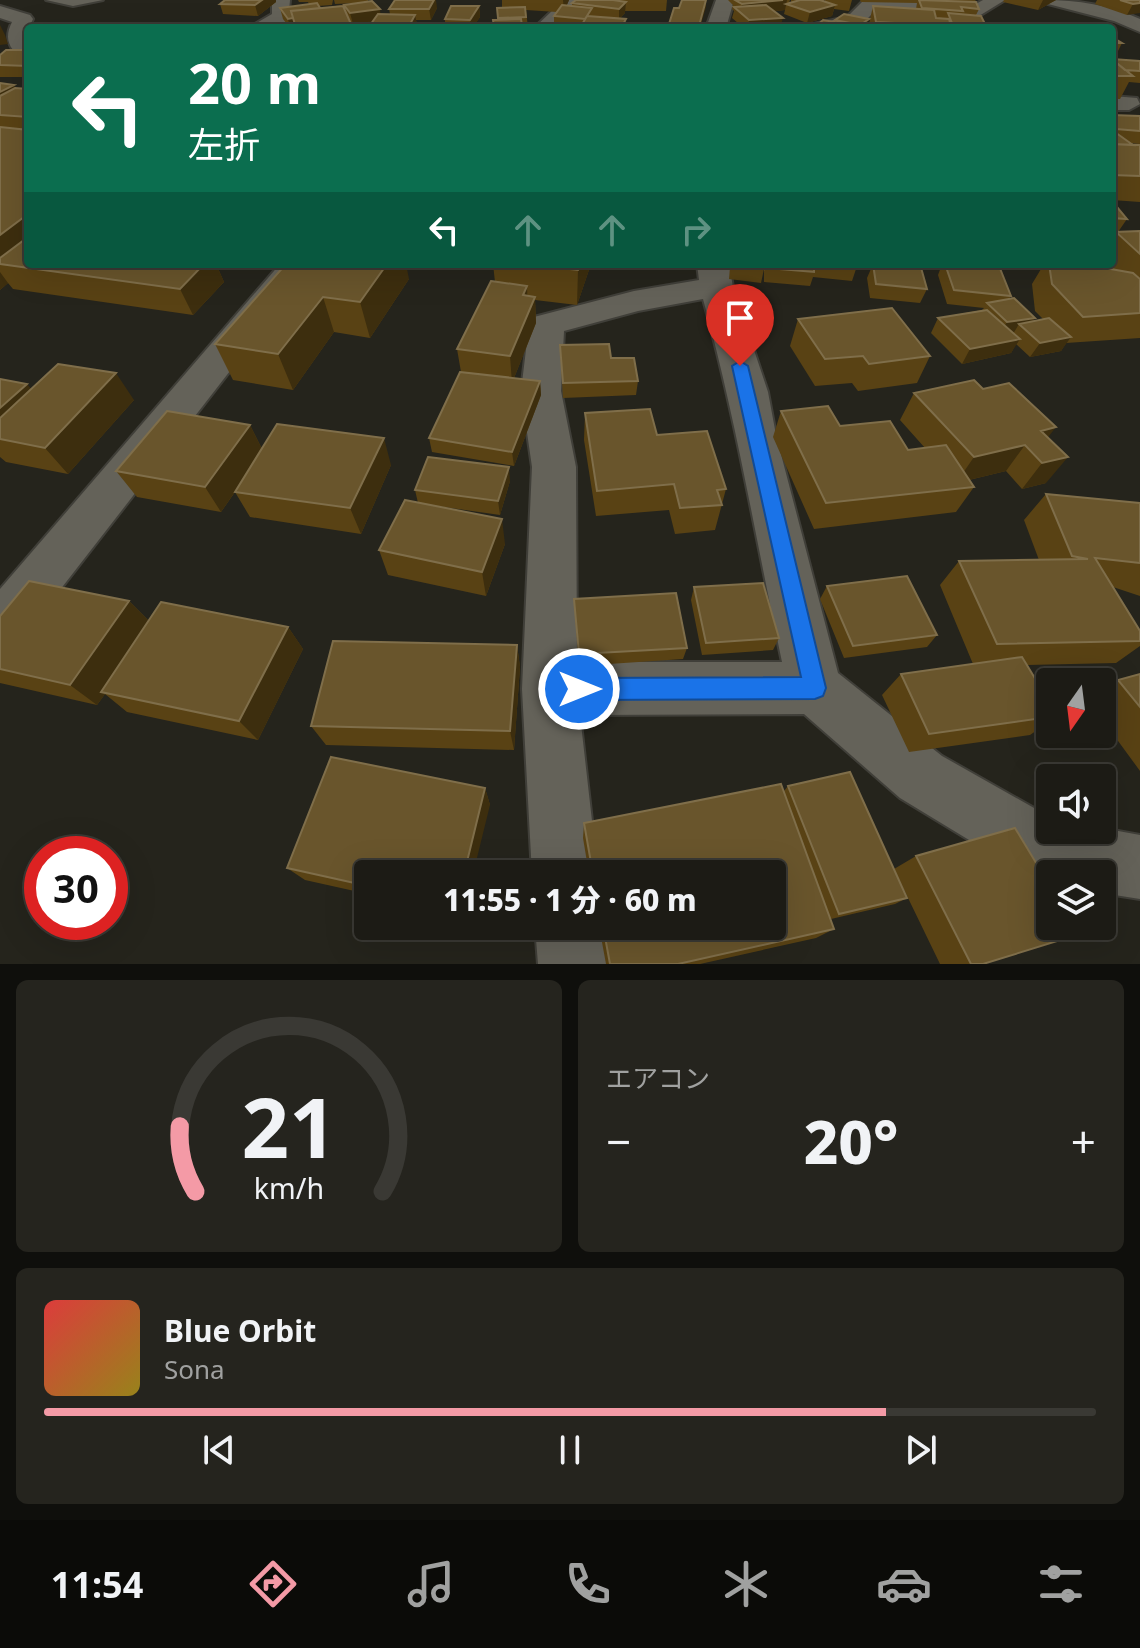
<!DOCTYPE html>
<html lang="ja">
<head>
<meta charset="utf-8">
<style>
  :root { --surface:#1c1b15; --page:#25241e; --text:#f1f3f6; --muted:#a0a1a0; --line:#3a3934; --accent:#f49aa6 }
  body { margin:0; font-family:"Noto Sans","Noto Sans JP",sans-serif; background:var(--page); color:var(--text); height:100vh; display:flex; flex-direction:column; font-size:30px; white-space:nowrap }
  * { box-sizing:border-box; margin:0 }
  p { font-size:26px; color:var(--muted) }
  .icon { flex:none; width:44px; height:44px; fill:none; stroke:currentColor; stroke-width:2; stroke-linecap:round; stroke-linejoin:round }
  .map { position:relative; height:964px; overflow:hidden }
  .side { display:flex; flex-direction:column; gap:16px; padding:16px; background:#0f0f0c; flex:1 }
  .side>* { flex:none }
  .guide { position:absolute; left:24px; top:24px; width:1092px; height:244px; border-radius:8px; box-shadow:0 8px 32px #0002,0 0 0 2px var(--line); background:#0b6e4f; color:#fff; overflow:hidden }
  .needle { width:52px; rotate:194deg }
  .buttons { position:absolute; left:1036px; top:668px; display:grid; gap:16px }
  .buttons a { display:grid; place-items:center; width:80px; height:80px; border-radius:8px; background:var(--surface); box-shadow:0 8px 32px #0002,0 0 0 2px var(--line); font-size:40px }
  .speed { position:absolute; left:24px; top:836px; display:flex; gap:16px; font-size:40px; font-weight:700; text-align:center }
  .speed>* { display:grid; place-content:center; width:104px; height:104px; border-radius:50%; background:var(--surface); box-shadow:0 8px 32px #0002,0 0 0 2px var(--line); line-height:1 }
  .speed .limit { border:12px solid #d22; background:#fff; color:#111 }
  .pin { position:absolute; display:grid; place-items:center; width:68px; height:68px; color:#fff; margin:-82px -34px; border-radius:50% 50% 50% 0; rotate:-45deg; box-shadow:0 0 8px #0007 }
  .pin .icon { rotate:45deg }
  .me { position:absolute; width:88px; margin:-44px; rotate:90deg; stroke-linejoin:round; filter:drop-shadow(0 0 6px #0008) }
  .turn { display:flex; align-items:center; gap:28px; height:168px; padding:0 32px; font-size:36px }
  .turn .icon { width:104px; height:104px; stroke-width:2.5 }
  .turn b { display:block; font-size:56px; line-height:68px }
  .lanes { display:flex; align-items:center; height:76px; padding:0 32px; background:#0003; justify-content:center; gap:40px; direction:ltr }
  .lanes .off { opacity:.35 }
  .big { font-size:60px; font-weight:800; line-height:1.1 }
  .side .widget { flex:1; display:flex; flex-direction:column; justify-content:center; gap:12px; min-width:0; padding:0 28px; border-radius:12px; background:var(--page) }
  .side .dial { align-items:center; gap:0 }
  .dial svg { height:208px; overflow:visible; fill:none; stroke:var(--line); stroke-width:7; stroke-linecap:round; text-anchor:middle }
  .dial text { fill:var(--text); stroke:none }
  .song { display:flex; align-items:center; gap:24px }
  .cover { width:96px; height:96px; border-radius:12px; background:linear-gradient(135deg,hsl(0 70% 55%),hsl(50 70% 35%)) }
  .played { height:8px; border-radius:4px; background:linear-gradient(90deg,var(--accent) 80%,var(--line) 80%) }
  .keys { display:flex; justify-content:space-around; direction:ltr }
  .heat { display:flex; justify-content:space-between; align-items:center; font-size:44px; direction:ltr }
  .side .tiles { flex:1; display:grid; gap:16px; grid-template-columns:1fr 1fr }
  .widget:last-child { grid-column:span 2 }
  .trip { position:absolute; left:354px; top:860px; width:432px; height:80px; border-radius:8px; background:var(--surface); box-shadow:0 8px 32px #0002,0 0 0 2px var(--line); font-weight:800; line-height:80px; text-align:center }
  .dock { display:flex; height:128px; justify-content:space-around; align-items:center; background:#0b0b08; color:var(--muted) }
  .dock .icon { width:56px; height:56px }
  .dock .active { color:var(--accent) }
  .dock b { font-size:36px; color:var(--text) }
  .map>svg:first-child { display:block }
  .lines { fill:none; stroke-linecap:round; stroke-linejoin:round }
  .service-casing { stroke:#403f39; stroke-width:4 }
  .minor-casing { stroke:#403f39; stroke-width:4 }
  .service { fill:#646259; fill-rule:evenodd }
  .minor { fill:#646259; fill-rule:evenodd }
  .wall { fill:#594214 }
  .shaded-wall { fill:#3d2e0e }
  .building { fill:#69552c; stroke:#7f6e4a; stroke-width:2 }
  .route { fill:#1a73e8; stroke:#114b97; stroke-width:2 }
</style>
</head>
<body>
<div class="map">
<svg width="1140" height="964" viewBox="0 0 1140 964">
  <rect width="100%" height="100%" fill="#25241c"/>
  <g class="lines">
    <defs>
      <path id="service" d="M 46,0 L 103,0 L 73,6 Z"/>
      <path id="minor" d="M 272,0 L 290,0 L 288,21 L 273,28 L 248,28 L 272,14 Z
        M 569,0 L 587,0 L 579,17 L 565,19 L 556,28 L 534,28 L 553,10 L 565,8 Z
        M 716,0 L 734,0 L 726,28 L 706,28 Z
        M 869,0 L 976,4 L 983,0 L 1005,0 L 979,16 L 874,12 L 860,26 L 811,28 L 814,24 L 847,17 L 862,2 Z
        M 1045,0 C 1077,0 1110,5 1140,19 L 1140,32 L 1114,21 L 1048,4 Z
        M 0,6 L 30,15 L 33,19 L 27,32 L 28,53 L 13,50 C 6,41 7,32 12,22 L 0,18 Z
        M 1112,96 L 1137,98 L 1140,104 L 1129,110 L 1112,110 Z
        M 280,264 L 313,264 L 18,644 L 0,650 L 0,589 Z
        M 697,264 L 729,264 L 733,287 L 768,392 L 776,435 L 838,673 L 942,756 L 1050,817 L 1050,830 L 1102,828 L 1140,835 L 1140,899 L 1102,893 L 1102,874 L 1050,874 L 1050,883 L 1025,874 L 900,798 L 804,714 L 580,715 L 598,874 L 532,874 L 522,689 L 532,467 L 521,391 L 529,325 L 534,317 L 634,291 L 699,280 ZM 703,299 C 736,418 756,541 782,662 L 577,662 L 576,467 L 561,391 L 564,331 L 638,311 Z
        M 535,926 L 603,926 L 608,964 L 538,964 Z"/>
    </defs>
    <!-- service casing -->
    <use href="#service" class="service-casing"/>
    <!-- minor casing -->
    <use href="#minor" class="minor-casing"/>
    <!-- service -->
    <use href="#service" class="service"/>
    <!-- minor -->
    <use href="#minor" class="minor"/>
  </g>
  <!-- wall -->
  <path class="wall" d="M 225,0 L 276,0 L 276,2 L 258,16 L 223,14 L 220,4 Z
    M 298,0 L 333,0 L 332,5 L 318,6 L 320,8 L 358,3 L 335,4 L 334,0 L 368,0 L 368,2 L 380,9 L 380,14 L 390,14 L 389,9 L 437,8 L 431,20 L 416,20 L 417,25 L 373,21 L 353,24 L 350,21 L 352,28 L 290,28 L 283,19 L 280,8 L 309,4 L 308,2 L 299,2 Z
    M 502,0 L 569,0 L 566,6 L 572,6 L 572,3 L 619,0 L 667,0 L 666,11 L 625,11 L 625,13 L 620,18 L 626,19 L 625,28 L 554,27 L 554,16 L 557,12 L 526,10 L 528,28 L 440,28 L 445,24 L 445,19 L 479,6 L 480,17 L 475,24 L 483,24 L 484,28 L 494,27 L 493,20 L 498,20 L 497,8 L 502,8 Z
    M 682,0 L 717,0 L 706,0 L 700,28 L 668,28 L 669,24 L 679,8 Z
    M 728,0 L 790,0 L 789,3 L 786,4 L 791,2 L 791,0 L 824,0 L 825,2 L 825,0 L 852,0 L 849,11 L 834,9 L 832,16 L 807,23 L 784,14 L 785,10 L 775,11 L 780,28 L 744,28 L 732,18 L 734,11 L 732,9 L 733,5 Z
    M 860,0 L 976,0 L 975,1 L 979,9 L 976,15 L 987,28 L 868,28 L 873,6 L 916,9 L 917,3 L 861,2 Z
    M 1004,0 L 1056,0 L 1038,10 L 1003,2 Z
    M 1097,0 L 1140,0 L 1127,15 L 1095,4 Z
    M 844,14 L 866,28 L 815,28 L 815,27 L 834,22 L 835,20 Z
    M 1112,37 L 1122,43 L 1116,55 L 1112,55 Z
    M 28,50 L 28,77 L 0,77 L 0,65 Z
    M 1112,59 L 1140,61 L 1140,83 L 1129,82 L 1120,99 L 1112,99 Z
    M 0,83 L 15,88 L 28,89 L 28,264 L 216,264 L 224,282 L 193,315 L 13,289 L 8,283 L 0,290 Z
    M 1112,115 L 1140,116 L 1140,144 L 1130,143 L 1133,145 L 1140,145 L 1140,202 L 1112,200 Z
    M 1112,201 L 1127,219 L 1118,232 L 1140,231 L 1140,338 L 1066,343 L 1061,351 L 1030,357 L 1016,344 L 1011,353 L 962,364 L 931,333 L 938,318 L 982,310 L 984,308 L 947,304 L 938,275 L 941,267 L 939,267 L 938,264 L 1000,264 L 999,266 L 1011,296 L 1009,299 L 1033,322 L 1043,319 L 1035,311 L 1032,284 L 1044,264 L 1083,264 L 1109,269 L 1105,264 L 1112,264 L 1112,239 L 1116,232 L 1112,232 Z
    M 286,264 L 409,279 L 370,338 L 334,332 L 293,390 L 233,380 L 215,344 Z
    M 493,264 L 591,264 L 577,305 L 535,300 L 536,323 L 514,378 L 540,381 L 541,395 L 514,466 L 432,452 L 429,438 L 461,372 L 457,349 L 495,282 Z
    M 721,264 L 857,264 L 857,266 L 852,281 L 813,277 L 810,286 L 764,282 L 764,269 L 761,283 L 729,279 L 730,267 L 721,265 Z
    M 873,264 L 927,289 L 920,303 L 870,298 L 867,278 Z
    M 798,319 L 930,356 L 917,383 L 858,391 L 852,383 L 815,386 L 790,346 Z
    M 560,345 L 611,358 L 638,381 L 636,395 L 563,398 Z
    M 0,379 L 31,389 L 134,400 L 68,474 L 6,462 L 0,457 Z
    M 983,389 L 1048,437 L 1046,483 L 1022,489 L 1006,471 L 969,480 L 974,487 L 956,512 L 814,529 L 773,437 L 781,411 L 840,426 L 908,450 L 925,448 L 900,420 L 914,393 Z
    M 585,413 L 657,435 L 726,489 L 715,530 L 675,534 L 669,510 L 596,516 L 584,440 Z
    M 250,425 L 262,449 L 391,465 L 361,534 L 250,517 L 235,492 L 221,512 L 137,497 L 116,471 Z
    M 510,481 L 500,515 L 430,505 L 505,544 L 486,596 L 388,575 L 379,550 L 418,503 L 415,490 Z
    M 1046,494 L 1140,503 L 1140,596 L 1113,587 L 1140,631 L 1140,646 L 1116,663 L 1027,665 L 1050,703 L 1050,721 L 1030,735 L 909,752 L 882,695 L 901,674 L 973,664 L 940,585 L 959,561 L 1039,560 L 1024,520 Z
    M 827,586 L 937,635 L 927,647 L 844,658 L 820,599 Z
    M 694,587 L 779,638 L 773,650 L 702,655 L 691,600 Z
    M 574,599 L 687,648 L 683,659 L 579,666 Z
    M 129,601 L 149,621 L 288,627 L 303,649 L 258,740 L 127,712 L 105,694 L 97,705 L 0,683 L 0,616 Z
    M 517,645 L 520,667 L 514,750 L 326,745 L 311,726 Z
    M 1140,674 L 1140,771 L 1102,719 L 1102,691 L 1118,680 Z
    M 788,786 L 907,898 L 895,904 L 831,919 L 834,929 L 816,938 L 700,964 L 606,964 L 599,926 L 772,926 L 772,874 L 589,874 L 583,838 L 584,823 L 784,791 Z
    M 485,788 L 490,805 L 368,874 L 368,894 L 305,880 L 287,868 Z
    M 916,856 L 983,964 L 940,964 L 894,869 Z"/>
  <!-- shaded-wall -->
  <path class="shaded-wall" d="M 262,0 L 276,0 L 276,2 L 258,16 L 255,5 Z
    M 434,0 L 436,0 L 437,8 L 431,20 L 429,9 Z
    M 563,0 L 569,0 L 564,12 Z
    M 706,0 L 706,7 L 700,28 L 699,28 Z
    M 787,0 L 785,10 L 743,15 L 741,13 L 742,4 Z
    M 1043,0 L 1056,0 L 1038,10 Z
    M 626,2 L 625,13 L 619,19 L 619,9 Z
    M 1140,3 L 1140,13 L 1127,15 L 1133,4 Z
    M 835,5 L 832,16 L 807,23 L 810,12 Z
    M 479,6 L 480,17 L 473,28 L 471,28 L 470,20 Z
    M 380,9 L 381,20 L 353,24 L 350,13 Z
    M 415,15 L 417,25 L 415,28 L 408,28 Z
    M 293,18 L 295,28 L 290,28 L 288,19 Z
    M 783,18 L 780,28 L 748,28 L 749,20 Z
    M 869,19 L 866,28 L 859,28 L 860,25 Z
    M 351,24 L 352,28 L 318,28 Z
    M 0,25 L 5,35 L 8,44 L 0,45 Z
    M 14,85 L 21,97 L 0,109 L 0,92 Z
    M 28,214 L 28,264 L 0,264 L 0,235 Z
    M 204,264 L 216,264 L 224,282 L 193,315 L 180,289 Z
    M 387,264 L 406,264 L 409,279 L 370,338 L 360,302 Z
    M 580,264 L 591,264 L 577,305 L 578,270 Z
    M 0,272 L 8,283 L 0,290 Z
    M 527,286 L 528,312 L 535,297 L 536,323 L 512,383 L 510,356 L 523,295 Z
    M 323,297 L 334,332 L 293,390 L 278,354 Z
    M 1035,318 L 1027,331 L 1019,324 L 1013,334 L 998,336 L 1007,322 Z
    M 1071,337 L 1061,351 L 1030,357 L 1040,343 Z
    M 1020,339 L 1011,353 L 962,364 L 970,349 Z
    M 116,373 L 134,400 L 68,474 L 45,448 Z
    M 540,381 L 541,395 L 514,466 L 512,452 Z
    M 27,384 L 49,410 L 0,439 L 0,408 Z
    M 250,425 L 263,451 L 221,512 L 205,487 Z
    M 1056,427 L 1035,454 L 1041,431 Z
    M 384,438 L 391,465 L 361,534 L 350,508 Z
    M 1025,445 L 1006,471 L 956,483 L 974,457 Z
    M 1068,457 L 1046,483 L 1022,489 L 1042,463 Z
    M 509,467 L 510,481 L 500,515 L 498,501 Z
    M 502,519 L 505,544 L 486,596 L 482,572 Z
    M 129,601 L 152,624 L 101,692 L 105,694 L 97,705 L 70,685 Z
    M 288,627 L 303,649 L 258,740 L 239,721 Z
    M 517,645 L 520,667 L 514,750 L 510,731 Z
    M 485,788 L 490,805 L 473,874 L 464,874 Z"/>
  <!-- building -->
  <path class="building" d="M 225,0 L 262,0 L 255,5 L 220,4 Z
    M 395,0 L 434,0 L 429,9 L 389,9 Z
    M 576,0 L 613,0 L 626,2 L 619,9 L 572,3 Z
    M 682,0 L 706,0 L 699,26 L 669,24 L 674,8 L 679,8 Z
    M 735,0 L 783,0 L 742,4 Z
    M 800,0 L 820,0 L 835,5 L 810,12 L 786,4 Z
    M 919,0 L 976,2 L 979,9 L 961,7 L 963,11 L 922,8 Z
    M 1120,0 L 1140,0 L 1140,3 L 1133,4 Z
    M 372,1 L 380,9 L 350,13 L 344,5 Z
    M 317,3 L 320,8 L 291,11 L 293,18 L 288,19 L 280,8 Z
    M 562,5 L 592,8 L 585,19 L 554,16 Z
    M 766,5 L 783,18 L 749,20 L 734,7 Z
    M 343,6 L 351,24 L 318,28 L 296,28 L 291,11 Z
    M 451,6 L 479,6 L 470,20 L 445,19 Z
    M 873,6 L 934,10 L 936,18 L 949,19 L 951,26 L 876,22 Z
    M 525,7 L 526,17 L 498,18 L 497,8 Z
    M 948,13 L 981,16 L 987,28 L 954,28 Z
    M 378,14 L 415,15 L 408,28 L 368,28 Z
    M 844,14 L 869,19 L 860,25 L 835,20 Z
    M 587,16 L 626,19 L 621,28 L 581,26 Z
    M 521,19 L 522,25 L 494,27 L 493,20 Z
    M 823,20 L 851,25 L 848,28 L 815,27 Z
    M 441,24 L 483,24 L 482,28 L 440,28 Z
    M 525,24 L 528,28 L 482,28 Z
    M 279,25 L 279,28 L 247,28 Z
    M 1112,37 L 1122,43 L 1112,43 Z
    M 6,50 L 28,50 L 28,66 L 0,65 L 0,55 Z
    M 1112,59 L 1140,61 L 1140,71 L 1125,70 Z
    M 1112,60 L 1113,60 L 1133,76 L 1112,76 Z
    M 0,83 L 14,85 L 0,92 Z
    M 15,88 L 28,89 L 28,117 L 0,115 L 0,96 Z
    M 1112,115 L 1140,116 L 1140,131 L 1116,129 L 1112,124 Z
    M 0,127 L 28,130 L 28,214 L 0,235 Z
    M 1112,130 L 1133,145 L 1112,144 Z
    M 1112,144 L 1140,145 L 1140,176 L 1112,175 Z
    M 1112,201 L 1127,219 L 1112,218 Z
    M 1140,231 L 1140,254 L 1116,232 Z
    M 28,237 L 28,264 L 204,264 L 180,289 L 0,264 L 0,258 Z
    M 286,264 L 387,264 L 360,302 L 323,297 L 278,354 L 215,344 Z
    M 526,264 L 580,264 L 578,270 Z
    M 732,264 L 764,264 L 764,269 L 732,265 Z
    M 768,264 L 814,264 L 814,272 L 768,268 Z
    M 827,264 L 857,264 L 857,266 Z
    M 873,264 L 920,264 L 927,289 L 876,284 Z
    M 945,264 L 974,264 L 999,266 L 1011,296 L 954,290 Z
    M 1049,264 L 1083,264 L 1133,273 L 1140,279 L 1140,313 L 1083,317 L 1052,284 Z
    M 491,281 L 527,286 L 523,295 L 535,297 L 510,356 L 457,349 Z
    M 1014,298 L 1035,318 L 1007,322 L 987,303 Z
    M 892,308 L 930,356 L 869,364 L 863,356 L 825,359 L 798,319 Z
    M 987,310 L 1020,339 L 970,349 L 938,318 Z
    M 1049,318 L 1071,337 L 1040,343 L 1019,324 Z
    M 609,344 L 611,358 L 634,358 L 638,381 L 563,383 L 560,345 Z
    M 58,364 L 116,373 L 45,448 L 0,439 L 0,418 Z
    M 460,372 L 540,381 L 512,452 L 429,438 Z
    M 0,379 L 27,384 L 0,408 Z
    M 974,380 L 983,389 L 1009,383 L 1056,427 L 1041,431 L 1068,457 L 1042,463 L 1025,445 L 974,457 L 914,393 Z
    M 828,406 L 840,426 L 890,421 L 908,450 L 946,445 L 974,487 L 826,503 L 781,411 Z
    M 650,409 L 657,435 L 707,431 L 726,489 L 717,490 L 722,505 L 680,508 L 674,484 L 597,491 L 585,413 Z
    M 167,411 L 250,425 L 205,487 L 116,471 Z
    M 277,424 L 384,438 L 350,508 L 235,492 Z
    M 428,457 L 509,467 L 498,501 L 415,490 Z
    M 1046,494 L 1140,503 L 1140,563 L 1095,558 L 1140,631 L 1140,641 L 997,644 L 959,561 L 1088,559 L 1072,556 Z
    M 405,500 L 502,519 L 482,572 L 379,550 Z
    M 907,576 L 937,635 L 853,646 L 827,586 Z
    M 29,581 L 129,601 L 70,685 L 0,669 L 0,616 Z
    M 763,583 L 779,638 L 706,643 L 694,587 Z
    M 676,593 L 687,648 L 579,654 L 574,599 Z
    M 161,602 L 288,627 L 239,721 L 101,692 Z
    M 333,641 L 517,645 L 510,731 L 311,726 Z
    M 1022,657 L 1050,703 L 1050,717 L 929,734 L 901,674 Z
    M 1140,674 L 1140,707 L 1118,680 Z
    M 331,757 L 485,788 L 464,874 L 368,874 L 368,886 L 287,868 Z
    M 850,772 L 907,898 L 839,914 L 788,786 Z
    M 781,784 L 834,929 L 678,964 L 610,964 L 603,926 L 772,926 L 772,874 L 593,874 L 584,823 Z
    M 1015,828 L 1050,886 L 1050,926 L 1075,926 L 1080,934 L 983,964 L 971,964 L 916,856 Z"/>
  <!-- route -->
  <path class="route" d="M 740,361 L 748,366 L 826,688 L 823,696 L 815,699 L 579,700 L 571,697 L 568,689 L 571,681 L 579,678 L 801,677 L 732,366 Z"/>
</svg>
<div class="buttons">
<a><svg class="needle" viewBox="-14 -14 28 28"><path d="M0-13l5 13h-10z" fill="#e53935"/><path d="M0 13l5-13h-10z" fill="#a0a1a0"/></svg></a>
<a><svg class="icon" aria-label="sound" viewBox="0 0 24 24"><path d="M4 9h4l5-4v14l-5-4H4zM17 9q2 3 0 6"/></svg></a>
<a><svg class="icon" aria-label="layers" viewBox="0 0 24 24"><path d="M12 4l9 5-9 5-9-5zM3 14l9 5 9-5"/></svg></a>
</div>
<div class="speed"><div class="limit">30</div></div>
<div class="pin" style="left:740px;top:366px;background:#d93025"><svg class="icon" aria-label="arrive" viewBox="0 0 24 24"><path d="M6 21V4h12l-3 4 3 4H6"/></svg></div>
<svg class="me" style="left:579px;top:689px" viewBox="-20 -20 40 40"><circle r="17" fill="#1a73e8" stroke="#fff" stroke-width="3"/><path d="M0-11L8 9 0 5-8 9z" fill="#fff"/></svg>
<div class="trip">11:55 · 1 分 · 60 m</div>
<div class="guide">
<div class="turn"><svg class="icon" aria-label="left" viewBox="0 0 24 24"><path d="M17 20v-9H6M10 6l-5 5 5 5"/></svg><div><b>20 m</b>左折</div></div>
<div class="lanes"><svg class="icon" aria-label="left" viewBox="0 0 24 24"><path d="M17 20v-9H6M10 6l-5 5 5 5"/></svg><svg class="icon off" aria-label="ahead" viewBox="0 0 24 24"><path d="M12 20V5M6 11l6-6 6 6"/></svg><svg class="icon off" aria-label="ahead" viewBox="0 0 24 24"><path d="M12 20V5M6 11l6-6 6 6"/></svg><svg class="icon off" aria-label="right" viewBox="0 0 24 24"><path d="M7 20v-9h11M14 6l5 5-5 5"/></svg></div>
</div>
</div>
<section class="side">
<div class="tiles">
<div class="widget dial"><svg viewBox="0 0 100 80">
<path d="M14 69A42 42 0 1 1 86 69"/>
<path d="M14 69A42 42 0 0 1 8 44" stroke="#f49aa6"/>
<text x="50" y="56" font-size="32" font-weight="700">21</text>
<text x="50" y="72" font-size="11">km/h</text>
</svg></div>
<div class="widget"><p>エアコン</p>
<div class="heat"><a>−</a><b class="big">20°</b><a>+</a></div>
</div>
<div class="widget">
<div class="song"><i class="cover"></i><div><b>Blue Orbit</b><p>Sona</p></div></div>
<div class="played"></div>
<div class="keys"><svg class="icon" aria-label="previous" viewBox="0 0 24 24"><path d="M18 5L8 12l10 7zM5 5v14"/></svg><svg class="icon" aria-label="pause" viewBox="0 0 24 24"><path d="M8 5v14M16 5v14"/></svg><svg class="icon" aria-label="next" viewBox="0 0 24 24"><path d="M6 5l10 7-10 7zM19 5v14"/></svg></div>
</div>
</div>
</section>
<nav class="dock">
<b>11:54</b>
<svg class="icon active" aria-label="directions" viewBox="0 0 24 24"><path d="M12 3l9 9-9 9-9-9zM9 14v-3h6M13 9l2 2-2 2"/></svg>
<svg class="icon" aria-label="music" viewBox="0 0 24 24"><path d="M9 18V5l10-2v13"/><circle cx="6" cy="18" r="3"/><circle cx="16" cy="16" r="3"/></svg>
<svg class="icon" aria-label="phone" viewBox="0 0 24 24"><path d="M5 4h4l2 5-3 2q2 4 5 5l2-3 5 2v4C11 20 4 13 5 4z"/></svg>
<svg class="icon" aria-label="climate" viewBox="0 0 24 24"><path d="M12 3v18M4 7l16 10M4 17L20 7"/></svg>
<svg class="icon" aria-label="car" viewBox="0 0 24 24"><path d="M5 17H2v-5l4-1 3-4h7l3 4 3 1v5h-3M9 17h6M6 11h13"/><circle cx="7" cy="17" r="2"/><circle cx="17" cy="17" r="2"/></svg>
<svg class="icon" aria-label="filters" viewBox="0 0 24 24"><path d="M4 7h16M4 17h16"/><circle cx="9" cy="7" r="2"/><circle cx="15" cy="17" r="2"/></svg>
</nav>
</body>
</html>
